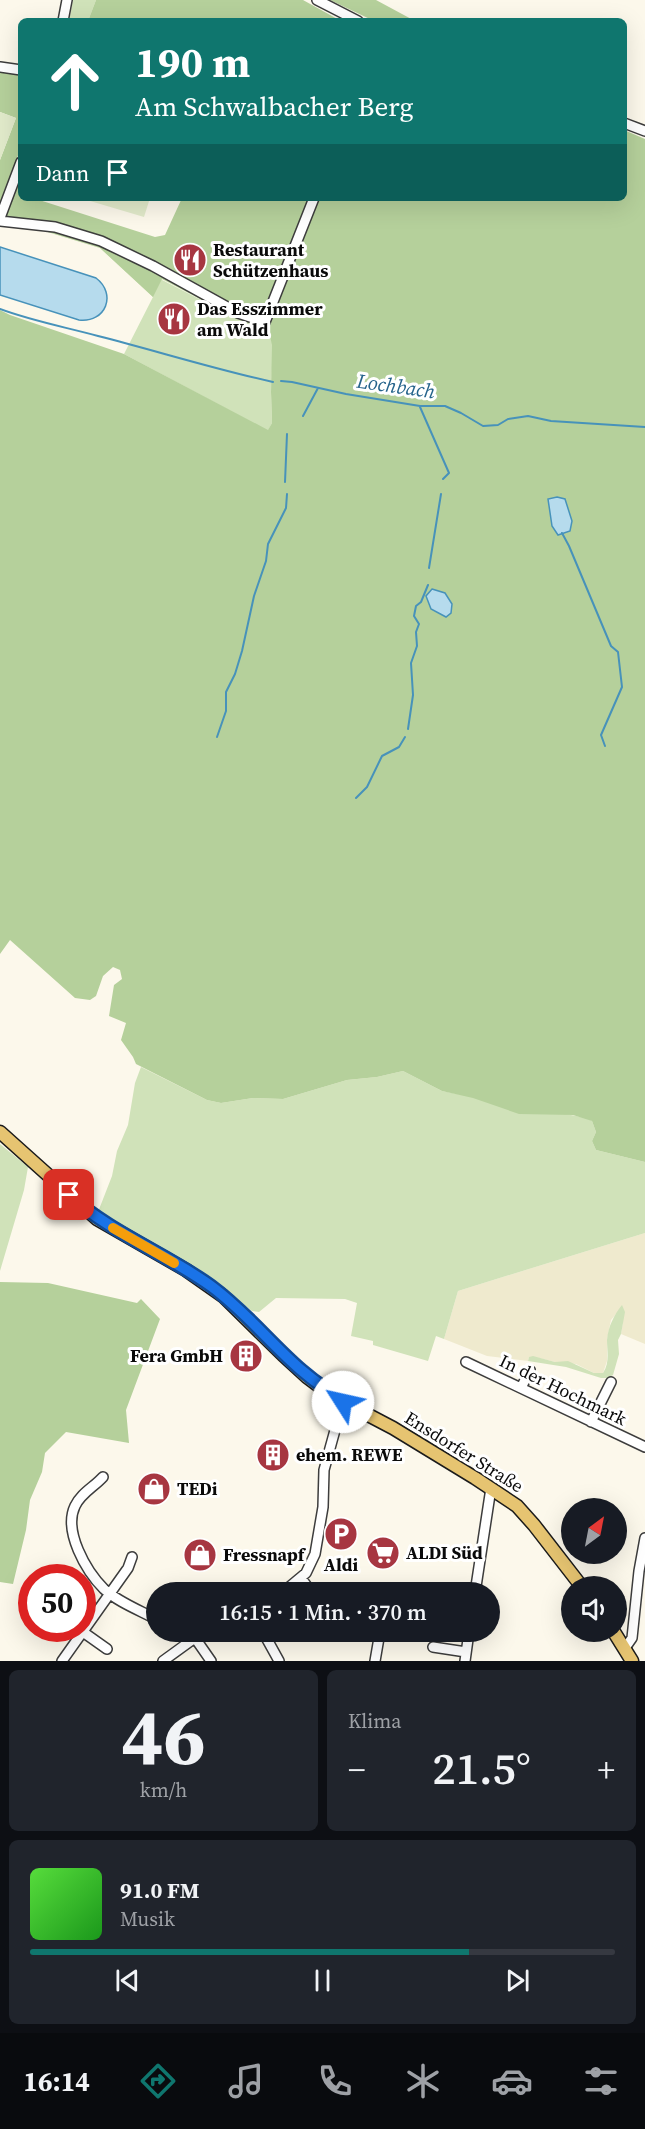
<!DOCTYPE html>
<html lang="de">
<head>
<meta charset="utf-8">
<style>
  :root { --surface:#171b24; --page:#20242c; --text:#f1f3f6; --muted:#9ea1a6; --line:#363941; --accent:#0f766e }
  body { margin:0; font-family:"Source Serif 4",serif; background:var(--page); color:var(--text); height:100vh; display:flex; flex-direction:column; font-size:22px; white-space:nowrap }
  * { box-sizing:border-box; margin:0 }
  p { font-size:20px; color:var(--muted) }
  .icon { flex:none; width:33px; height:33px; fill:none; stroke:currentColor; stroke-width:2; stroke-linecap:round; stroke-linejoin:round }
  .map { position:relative; height:1661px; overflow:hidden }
  .drawer { display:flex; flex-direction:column; gap:9px; padding:9px; background:#0d0f14; flex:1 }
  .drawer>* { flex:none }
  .hud { position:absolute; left:18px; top:18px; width:609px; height:183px; border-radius:9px; box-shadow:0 6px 24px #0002; background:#0f766e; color:#fff; overflow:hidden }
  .needle { width:39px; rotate:32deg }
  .fabs { position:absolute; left:561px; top:1498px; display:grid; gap:12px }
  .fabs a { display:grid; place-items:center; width:66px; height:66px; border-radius:50%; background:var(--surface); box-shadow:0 6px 24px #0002; font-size:30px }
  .speed { position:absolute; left:18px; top:1564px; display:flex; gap:12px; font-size:30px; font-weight:700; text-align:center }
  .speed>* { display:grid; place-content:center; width:78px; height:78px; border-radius:50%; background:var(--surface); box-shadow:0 6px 24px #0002; line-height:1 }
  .speed .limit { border:9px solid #d22; background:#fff; color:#111 }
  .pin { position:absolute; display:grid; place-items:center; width:51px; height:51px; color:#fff; margin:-26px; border-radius:12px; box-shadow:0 3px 9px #0006 }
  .me { position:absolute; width:66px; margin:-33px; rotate:305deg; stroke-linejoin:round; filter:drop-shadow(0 0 4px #0008) }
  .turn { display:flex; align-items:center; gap:21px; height:126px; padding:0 18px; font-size:27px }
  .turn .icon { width:78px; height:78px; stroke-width:2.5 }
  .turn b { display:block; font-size:42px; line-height:51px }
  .then { display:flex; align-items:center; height:57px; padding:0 18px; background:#0003; gap:12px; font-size:22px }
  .big { font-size:45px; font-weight:600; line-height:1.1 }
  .drawer .card { flex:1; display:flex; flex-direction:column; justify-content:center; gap:9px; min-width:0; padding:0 21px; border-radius:9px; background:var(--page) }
  .drawer .dial { align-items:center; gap:0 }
  .dial b { font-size:78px; line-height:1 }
  .song { display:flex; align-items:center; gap:18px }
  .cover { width:72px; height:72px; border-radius:9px; background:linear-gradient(135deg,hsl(110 70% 55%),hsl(120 70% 35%)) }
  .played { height:6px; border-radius:3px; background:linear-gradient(90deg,var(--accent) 75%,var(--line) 75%) }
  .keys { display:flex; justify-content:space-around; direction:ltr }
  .heat { display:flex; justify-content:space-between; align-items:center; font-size:33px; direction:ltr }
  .drawer .tiles { flex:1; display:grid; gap:9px; grid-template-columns:1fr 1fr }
  .card:last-child { grid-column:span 2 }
  .trip { position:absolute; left:146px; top:1582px; width:354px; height:60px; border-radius:30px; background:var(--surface); box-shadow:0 6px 24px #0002; font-weight:600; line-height:60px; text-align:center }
  .tab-bar { display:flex; height:96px; justify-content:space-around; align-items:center; background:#090b0e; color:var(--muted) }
  .tab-bar .icon { width:42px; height:42px }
  .tab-bar .on { color:var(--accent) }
  .tab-bar b { font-size:27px; color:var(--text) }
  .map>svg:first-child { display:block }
  .farmland { fill:#efeace }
  .green { fill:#d0e2b9 }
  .forest { fill:#b5d09b }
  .pitch { fill:#e1eaca }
  .water { fill:#b6dbed; stroke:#4792ba; stroke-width:1.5 }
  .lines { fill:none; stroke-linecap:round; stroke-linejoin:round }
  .stream { stroke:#4792ba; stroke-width:2 }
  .minor-casing { stroke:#3d3d3d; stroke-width:12 }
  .major-casing { stroke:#1b1b1b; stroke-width:15 }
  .minor { stroke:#fff; stroke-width:9 }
  .major { stroke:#e6c471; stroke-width:12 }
  .route-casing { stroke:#114b97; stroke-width:15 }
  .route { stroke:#1a73e8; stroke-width:10 }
  .slow { stroke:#f59e0b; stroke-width:10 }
  .labels { text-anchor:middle; stroke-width:6; stroke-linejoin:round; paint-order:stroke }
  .poi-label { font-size:18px; font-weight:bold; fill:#0a0a0a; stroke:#fff; text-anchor:start }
  .street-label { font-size:18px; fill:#0a0a0a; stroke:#fff }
  .water-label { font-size:20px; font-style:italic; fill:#25638b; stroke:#fff }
</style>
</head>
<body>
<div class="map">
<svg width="645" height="1661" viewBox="0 0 645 1661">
  <rect width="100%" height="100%" fill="#fcf8eb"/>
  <!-- farmland -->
  <path class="farmland" d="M 645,1233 L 645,1344 L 621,1334 L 623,1322 L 616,1314 L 611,1320 L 607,1339 L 607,1361 L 603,1373 L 594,1373 L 576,1364 L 555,1362 L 539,1358 L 529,1357 L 528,1361 L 487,1356 L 444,1339 L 458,1291 Z"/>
  <!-- green -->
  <path class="green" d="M 73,0 L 96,0 L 88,21 L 69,21 Z
    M 100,248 L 236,318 L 269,332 L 273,345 L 271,392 L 272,423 L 268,431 L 124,354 L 153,297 Z
    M 141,1067 L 207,1100 L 221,1103 L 253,1098 L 283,1099 L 347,1080 L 377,1077 L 403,1071 L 442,1091 L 587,1118 L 592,1121 L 596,1132 L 592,1141 L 596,1150 L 645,1162 L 645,1233 L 458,1291 L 444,1339 L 436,1336 L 428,1361 L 373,1345 L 373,1341 L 351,1336 L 357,1303 L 345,1299 L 276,1298 L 259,1312 L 252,1311 L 212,1280 L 98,1212 L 112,1176 L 117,1151 L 128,1125 L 135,1083 Z
    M 0,1144 L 28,1167 L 24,1190 L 0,1271 Z
    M 622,1305 L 625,1312 L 621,1334 L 618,1340 L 619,1354 L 613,1375 L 607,1378 L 601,1378 L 566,1367 L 528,1361 L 529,1357 L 533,1356 L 555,1362 L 568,1361 L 594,1373 L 603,1373 C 610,1362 607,1352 607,1340 C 608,1327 614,1315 622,1305 Z"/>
  <!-- forest -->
  <path class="forest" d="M 96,0 L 303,0 L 341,21 L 88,21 Z
    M 330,0 L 376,0 L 415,21 L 374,21 Z
    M 0,71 L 21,75 L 21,147 L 12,172 L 21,175 L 21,198 L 33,198 L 155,237 L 165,235 L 182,198 L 624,198 L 624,130 L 645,139 L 645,1162 L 596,1150 L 592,1141 L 596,1132 L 592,1121 L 573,1115 L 519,1114 L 473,1098 L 442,1091 L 403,1071 L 377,1077 L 347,1080 L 283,1099 L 253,1098 L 221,1103 L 207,1100 L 136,1064 L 133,1057 L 121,1040 L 126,1023 L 109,1016 L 114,985 L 122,979 L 120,970 L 113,967 L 103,976 L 96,996 L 90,1000 L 75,998 L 10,940 L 0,954 L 0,310 L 10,315 L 124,354 L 268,430 L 272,423 L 271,392 L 272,345 L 269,332 L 236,318 L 162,279 L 153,297 L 100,248 L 41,230 L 0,226 L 0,160 L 16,118 L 0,112 Z
    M 0,1282 L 48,1283 L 137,1303 L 141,1299 L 160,1319 L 126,1410 L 129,1443 L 66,1432 L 45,1453 L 42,1472 L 30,1500 L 26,1530 L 13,1584 L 0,1582 Z"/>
  <!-- pitch -->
  <path class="pitch" d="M 0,112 L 16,118 L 0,160 Z
    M 80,198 L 150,198 L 144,217 Z"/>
  <!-- water -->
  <path class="water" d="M 0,247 L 96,278 C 117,294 106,323 79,320 L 0,295 Z
    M 557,497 L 565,499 L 572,521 L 570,531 L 558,535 L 552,526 L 548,499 Z
    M 432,589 L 445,593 L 452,604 L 451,613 L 446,617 L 431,609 L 426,596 Z"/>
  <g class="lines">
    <!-- stream -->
    <path class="stream" d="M 0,309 C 32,321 65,327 98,336 C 157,351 214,369 273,382
      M 281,381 L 292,382 L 346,394 L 420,406 L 445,406 L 461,413 L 483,426 L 498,425 L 508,419 L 528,416 L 551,421 L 645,427
      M 420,407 L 449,473 L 443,479
      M 303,416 L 318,388
      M 285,482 L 287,434
      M 562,533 L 569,546 L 611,646 L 618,652 L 622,687 L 601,735 L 605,746
      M 429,568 L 441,494
      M 408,729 L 413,695 L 411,663 L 417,646 L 416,632 L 419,624 L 414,616 L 416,606 L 421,602 L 428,585
      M 217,737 L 226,711 L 226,692 L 235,674 L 242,651 L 254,596 L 266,561 L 268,544 L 286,508 L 287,494
      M 356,798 L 367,787 L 382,756 L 399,747 L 405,737"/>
    <defs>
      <path id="minor" d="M 317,0 L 358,21
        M 63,21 L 67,0
        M 0,67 L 21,70
        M 624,123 L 645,131
        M 0,218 L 21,162
        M 0,221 L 55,227 L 101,241 L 153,266 L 238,313 L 265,322 L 314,198
        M 466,1362 L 645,1447
        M 521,1388 L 530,1370
        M 591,1422 L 611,1382
        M 103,1477 C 94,1487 81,1493 75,1506 C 63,1531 86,1571 104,1589 C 118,1602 139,1610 156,1619
        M 301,1578 L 312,1593
        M 282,1593 L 306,1573 L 315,1554 L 323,1507 L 324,1470 L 340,1412
        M 475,1593 L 491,1488
        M 83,1632 L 107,1649
        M 178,1632 L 189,1641
        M 263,1632 L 279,1661
        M 336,1632 L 340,1634
        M 195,1638 L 211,1661
        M 433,1647 L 466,1652
        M 625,1648 L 632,1638 L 639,1571 L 645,1538
        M 62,1661 L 128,1568 L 132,1557
        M 163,1661 L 203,1632
        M 375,1661 L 380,1632
        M 465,1661 L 469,1632"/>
      <path id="major" d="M 0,1132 L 97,1219 L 186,1270 L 223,1296 L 283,1355 L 307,1377 L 335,1398 L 340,1405
        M 344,1402 L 339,1407 L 343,1415 C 350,1416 355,1410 364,1412
        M 353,1407 L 393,1428 L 475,1478 L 517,1506 L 534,1525 L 582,1587
        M 614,1632 L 632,1661"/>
    </defs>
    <!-- minor casing -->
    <use href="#minor" class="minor-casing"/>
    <!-- major casing -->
    <use href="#major" class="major-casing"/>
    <!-- minor -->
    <use href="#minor" class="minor"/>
    <!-- major -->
    <use href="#major" class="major"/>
  </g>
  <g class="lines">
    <defs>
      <path id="route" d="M 69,1195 C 111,1233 165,1253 211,1286 C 261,1323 289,1371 346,1401 L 343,1402"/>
    </defs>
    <!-- route casing -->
    <use href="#route" class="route-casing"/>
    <!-- route -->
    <use href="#route" class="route"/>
    <!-- slow -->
    <path class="slow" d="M 113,1228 L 174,1263"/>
  </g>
  <!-- icons -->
  <defs>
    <symbol id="restaurant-disc" viewBox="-11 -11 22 22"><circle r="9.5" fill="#a73641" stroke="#fff"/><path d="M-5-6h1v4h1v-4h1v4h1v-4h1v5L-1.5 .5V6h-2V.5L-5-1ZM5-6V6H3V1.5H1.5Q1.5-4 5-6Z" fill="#fff"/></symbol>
    <symbol id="building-disc" viewBox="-11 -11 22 22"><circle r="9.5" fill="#a73641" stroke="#fff"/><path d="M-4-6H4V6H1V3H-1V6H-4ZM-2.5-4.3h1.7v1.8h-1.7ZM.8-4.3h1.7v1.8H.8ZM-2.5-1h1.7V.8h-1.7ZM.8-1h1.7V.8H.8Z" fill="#fff"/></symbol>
    <symbol id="shop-disc" viewBox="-11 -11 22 22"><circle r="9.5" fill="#a73641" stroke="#fff"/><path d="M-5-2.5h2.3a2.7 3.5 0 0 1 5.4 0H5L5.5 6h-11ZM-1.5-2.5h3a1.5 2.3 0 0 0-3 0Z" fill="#fff"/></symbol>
    <symbol id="parking-disc" viewBox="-11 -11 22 22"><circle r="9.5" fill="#a73641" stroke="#fff"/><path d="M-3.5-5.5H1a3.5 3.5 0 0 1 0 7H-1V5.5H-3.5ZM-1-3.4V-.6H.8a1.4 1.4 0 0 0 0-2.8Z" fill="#fff"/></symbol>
    <symbol id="supermarket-disc" viewBox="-11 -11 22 22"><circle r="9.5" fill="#a73641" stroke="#fff"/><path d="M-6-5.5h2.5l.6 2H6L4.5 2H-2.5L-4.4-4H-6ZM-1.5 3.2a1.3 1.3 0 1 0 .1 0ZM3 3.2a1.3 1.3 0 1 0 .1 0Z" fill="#fff"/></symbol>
  </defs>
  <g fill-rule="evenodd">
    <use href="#restaurant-disc" x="171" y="241" width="38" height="38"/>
    <use href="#restaurant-disc" x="155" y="300" width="38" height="38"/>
    <use href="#building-disc" x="227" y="1337" width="38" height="38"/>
    <use href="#building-disc" x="254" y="1436" width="38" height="38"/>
    <use href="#shop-disc" x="135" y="1470" width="38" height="38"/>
    <use href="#parking-disc" x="322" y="1515" width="38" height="38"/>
    <use href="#supermarket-disc" x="364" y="1534" width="38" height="38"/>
    <use href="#shop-disc" x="181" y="1536" width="38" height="38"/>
  </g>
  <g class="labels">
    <!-- poi labels -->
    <g class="poi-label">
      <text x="213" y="256">Restaurant<tspan x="213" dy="21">Schützenhaus</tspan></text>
      <text x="197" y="315">Das Esszimmer<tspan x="197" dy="21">am Wald</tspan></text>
      <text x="223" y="1362" text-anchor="end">Fera GmbH</text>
      <text x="296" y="1461">ehem. REWE</text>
      <text x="177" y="1495">TEDi</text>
      <text x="406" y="1559">ALDI Süd</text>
      <text x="223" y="1561">Fressnapf</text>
      <text x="341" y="1571" text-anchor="middle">Aldi</text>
    </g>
    <!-- street labels -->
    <g class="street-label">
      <text transform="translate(563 1390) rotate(26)" y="6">In der Hochmark</text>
      <text transform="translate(464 1452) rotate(32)" y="6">Ensdorfer Straße</text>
    </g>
    <!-- water labels -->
    <g class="water-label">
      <text transform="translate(396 386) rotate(8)" y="7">Lochbach</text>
    </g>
  </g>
</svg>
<div class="fabs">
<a><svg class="needle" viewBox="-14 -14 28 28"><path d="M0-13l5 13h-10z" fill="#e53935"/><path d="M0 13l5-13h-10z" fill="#9ea1a6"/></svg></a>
<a><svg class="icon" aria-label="sound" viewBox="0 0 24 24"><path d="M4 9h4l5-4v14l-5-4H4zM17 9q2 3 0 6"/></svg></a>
</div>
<div class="speed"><div class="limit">50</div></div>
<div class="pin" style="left:69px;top:1195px;background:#d93025"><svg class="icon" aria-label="arrive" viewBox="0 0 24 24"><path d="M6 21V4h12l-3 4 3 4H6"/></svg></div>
<svg class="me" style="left:343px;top:1402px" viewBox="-20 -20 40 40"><circle r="19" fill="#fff"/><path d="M0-13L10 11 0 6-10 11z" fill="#1a73e8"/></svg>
<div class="trip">16:15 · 1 Min. · 370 m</div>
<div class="hud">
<div class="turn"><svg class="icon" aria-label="ahead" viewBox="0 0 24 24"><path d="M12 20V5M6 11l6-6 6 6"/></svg><div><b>190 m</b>Am Schwalbacher Berg</div></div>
<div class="then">Dann<svg class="icon" aria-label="arrive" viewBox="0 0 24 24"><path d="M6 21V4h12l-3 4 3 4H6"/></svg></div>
</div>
</div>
<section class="drawer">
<div class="tiles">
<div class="card dial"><b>46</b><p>km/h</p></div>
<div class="card"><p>Klima</p>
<div class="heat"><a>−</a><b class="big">21.5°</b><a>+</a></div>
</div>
<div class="card">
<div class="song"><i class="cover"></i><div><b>91.0 FM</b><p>Musik</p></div></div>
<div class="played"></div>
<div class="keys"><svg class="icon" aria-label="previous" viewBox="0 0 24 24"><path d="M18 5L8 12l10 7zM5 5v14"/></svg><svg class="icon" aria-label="pause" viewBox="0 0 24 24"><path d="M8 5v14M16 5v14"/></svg><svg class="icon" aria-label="next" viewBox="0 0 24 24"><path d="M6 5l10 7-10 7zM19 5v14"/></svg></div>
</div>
</div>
</section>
<nav class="tab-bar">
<b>16:14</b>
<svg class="icon on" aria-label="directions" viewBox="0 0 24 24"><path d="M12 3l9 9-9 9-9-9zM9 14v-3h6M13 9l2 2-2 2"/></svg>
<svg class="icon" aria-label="music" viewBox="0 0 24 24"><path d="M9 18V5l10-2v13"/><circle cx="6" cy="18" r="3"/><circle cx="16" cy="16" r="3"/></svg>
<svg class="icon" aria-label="phone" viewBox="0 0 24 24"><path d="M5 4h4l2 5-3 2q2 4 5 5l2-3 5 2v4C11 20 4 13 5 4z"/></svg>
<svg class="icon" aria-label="climate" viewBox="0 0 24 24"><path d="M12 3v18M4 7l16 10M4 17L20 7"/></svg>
<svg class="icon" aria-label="car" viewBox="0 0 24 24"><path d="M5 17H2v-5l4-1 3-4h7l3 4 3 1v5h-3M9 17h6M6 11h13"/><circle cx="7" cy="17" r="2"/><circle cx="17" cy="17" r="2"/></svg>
<svg class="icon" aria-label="filters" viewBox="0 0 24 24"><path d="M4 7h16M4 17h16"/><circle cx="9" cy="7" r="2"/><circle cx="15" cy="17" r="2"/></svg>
</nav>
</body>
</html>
